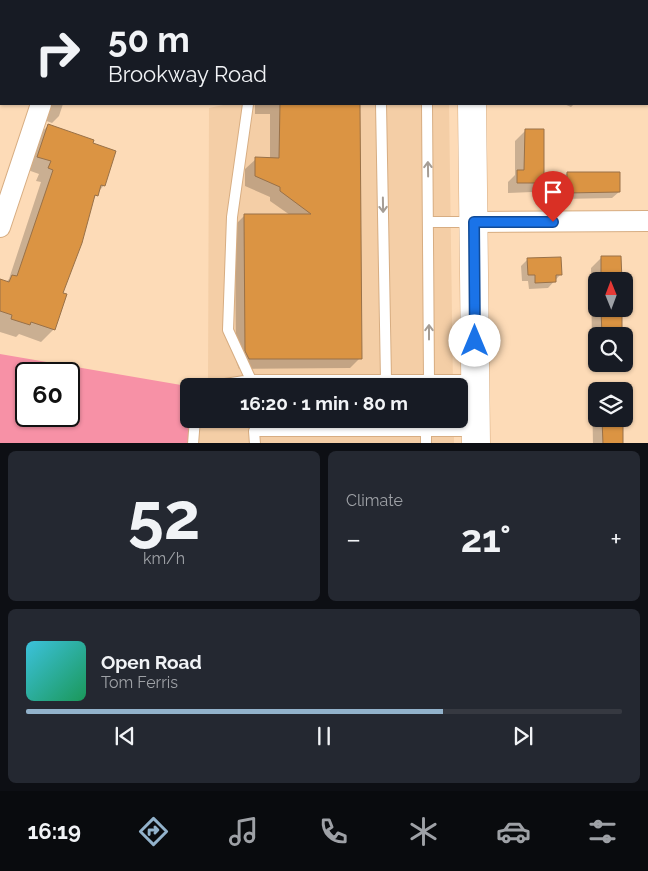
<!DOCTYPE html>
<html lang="en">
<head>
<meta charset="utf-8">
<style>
  :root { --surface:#171b24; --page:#242831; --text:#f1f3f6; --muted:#9ea1a6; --line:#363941; --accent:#92b2cb }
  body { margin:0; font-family:Raleway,sans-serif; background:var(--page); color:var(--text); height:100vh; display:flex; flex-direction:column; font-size:19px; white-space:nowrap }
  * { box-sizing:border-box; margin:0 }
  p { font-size:16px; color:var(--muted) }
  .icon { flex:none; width:28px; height:28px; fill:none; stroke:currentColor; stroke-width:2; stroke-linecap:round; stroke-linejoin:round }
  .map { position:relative; height:443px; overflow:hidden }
  .side { display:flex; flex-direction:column; gap:8px; padding:8px; background:#0d0f14; flex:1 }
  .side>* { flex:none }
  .top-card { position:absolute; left:0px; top:0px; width:649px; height:105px; box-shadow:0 1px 4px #0004; background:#171b24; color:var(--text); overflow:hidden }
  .needle { width:32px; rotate:359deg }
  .tools { position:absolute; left:588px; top:272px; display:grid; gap:10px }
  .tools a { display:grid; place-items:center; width:45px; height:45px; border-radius:8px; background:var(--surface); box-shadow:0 1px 4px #0004; font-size:25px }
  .speed { position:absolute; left:15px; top:362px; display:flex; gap:10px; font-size:25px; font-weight:700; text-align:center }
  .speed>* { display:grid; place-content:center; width:65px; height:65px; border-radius:50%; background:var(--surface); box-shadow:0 1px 4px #0004; line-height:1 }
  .speed .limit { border:2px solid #111; border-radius:8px; background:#fff; color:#111 }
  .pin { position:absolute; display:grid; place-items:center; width:42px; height:42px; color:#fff; margin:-51px -21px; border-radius:50% 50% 50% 0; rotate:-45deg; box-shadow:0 0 5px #0007 }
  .pin .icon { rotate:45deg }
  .me { position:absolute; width:55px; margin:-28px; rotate:0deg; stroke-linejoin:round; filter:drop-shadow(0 0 4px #0008) }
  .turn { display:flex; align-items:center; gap:18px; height:105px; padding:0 25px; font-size:22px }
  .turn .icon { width:65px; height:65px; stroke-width:2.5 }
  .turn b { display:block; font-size:35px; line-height:42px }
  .big { font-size:38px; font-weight:700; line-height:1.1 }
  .side .tile { flex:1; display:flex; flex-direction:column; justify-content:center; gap:8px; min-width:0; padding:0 18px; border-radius:8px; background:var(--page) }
  .side .dial { align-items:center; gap:0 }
  .dial b { font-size:65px; line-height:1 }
  .song { display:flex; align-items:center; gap:15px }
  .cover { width:60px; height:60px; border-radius:8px; background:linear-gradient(135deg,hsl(190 70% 55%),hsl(150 70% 35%)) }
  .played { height:5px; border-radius:2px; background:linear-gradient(90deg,var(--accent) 70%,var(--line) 70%) }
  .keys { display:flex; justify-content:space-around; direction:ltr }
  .heat { display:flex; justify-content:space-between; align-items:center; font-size:28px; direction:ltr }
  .side .tiles { flex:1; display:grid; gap:8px; grid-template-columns:1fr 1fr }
  .tile:last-child { grid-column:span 2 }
  .trip { position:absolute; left:180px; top:378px; width:288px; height:50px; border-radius:8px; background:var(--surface); box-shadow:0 1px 4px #0004; font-weight:700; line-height:50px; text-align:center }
  .tabs { display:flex; height:80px; justify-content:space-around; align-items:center; background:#090b0e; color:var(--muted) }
  .tabs .icon { width:35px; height:35px }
  .tabs .selected { color:var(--accent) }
  .tabs b { font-size:22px; color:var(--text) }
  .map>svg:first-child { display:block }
  .built { fill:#f4cea6 }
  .green { fill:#f791a6; fill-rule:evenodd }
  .shadow { fill:#0003 }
  .building { fill:#db9443; stroke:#997148 }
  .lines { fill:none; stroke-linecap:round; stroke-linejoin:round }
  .service-casing { stroke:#d7ad82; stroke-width:12 }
  .minor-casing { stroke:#d7ad82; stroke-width:22 }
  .primary-casing { stroke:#d7ad82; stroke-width:29 }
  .service { stroke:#fff; stroke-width:10 }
  .minor { stroke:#fff; stroke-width:20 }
  .primary { stroke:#fff; stroke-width:28 }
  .oneway { stroke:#a59d95 }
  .route-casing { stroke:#114b97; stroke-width:12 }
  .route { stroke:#1a73e8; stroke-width:9 }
</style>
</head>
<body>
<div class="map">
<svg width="648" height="444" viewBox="0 0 648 444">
  <rect width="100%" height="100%" fill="#fddbb7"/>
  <!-- built -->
  <path class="built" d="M 227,0 L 447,0 L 447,1 L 227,1 Z
    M 228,104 L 449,104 L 453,386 L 199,386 L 208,383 L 209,108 Z
    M 190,419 L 454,419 L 454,443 L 188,444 Z"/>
  <!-- green -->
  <path class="green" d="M 0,354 L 187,386 L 190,419 L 188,443 L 0,443 ZM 26,374 L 69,374 L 69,416 L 26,416 Z"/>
  <!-- shadow -->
  <path class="shadow" d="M 84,0 L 156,0 L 83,1 Z
    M 284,0 L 390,0 L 284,1 Z
    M 43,104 L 63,104 L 59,116 L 52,123 L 44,120 Z
    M 255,104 L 359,104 L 360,358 L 350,368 L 239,369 L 236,361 L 235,225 L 245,215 L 290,215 L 270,201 L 270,197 L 245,186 L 245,169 L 256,159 L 270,159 L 270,114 L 255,114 Z
    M 564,104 L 574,104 L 571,107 Z
    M 48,126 L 104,185 L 93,199 L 62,294 L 54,329 L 41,342 L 19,334 L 16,337 L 0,332 L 0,280 L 6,282 L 9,279 L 41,182 L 36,181 L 39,174 L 25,169 L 35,138 Z
    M 525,131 L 543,182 L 533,192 L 508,193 L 508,182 L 515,175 L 515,141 Z
    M 567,173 L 619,192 L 612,198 L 561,199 L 560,180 Z
    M 620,257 L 620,281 L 596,281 L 596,309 L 621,309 L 621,336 L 596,336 L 596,348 L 592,348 L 591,268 L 601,258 Z
    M 528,259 L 560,275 L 548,288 L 529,289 L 528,281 L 522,281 L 521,266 Z
    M 621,382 L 621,391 L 596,391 L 596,419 L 622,419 L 622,444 L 593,444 L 592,393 L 603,383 Z"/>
  <!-- building -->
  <path class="building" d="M 280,104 L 360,104 L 362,359 L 249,359 L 245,351 L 244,214 L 311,214 L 280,191 L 280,187 L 255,176 L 255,157 L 279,158 Z
    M 48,124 L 94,140 L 93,143 L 116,151 L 105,186 L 101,185 L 98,196 L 95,195 L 82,243 L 63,293 L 67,294 L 55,330 L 31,322 L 30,325 L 11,319 L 12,315 L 0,311 L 0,279 L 9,282 L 12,275 L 17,276 L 53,170 L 48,168 L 51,161 L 37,157 Z
    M 525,129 L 544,129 L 544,183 L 517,183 L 517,170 L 524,170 Z
    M 567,172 L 620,172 L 620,192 L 567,193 Z
    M 601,256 L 621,256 L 622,281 L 601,281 Z
    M 561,257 L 562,275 L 556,275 L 556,282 L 535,283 L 535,275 L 528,275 L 527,258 Z
    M 601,309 L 622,309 L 622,336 L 602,336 Z
    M 602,419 L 623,419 L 623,444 L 603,444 Z"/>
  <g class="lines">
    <defs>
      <path id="service" d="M 425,0 L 425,1
        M 574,0 L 577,1
        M 264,1 L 265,0
        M 648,60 L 648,59
        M 248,104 L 232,217 L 228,330 L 251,380 L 475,380
        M 381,104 L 386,380
        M 427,104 L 429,380
        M 429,222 L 473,222
        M 212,386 L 251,380
        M 193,444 L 195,419
        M 255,444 L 254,431 L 426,431
        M 426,444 L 426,431 L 475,431"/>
      <path id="minor" d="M 74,1 L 74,0
        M 474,222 L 648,221
        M 0,227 L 41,104"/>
      <path id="primary" d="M 470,0 L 470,1
        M 472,104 L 476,444"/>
    </defs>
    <!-- service casing -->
    <use href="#service" class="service-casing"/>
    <!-- minor casing -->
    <use href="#minor" class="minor-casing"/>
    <!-- primary casing -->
    <use href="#primary" class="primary-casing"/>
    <!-- service -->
    <use href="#service" class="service"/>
    <!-- minor -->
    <use href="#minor" class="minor"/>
    <!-- primary -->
    <use href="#primary" class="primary"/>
  </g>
  <!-- one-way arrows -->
  <defs><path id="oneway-shaft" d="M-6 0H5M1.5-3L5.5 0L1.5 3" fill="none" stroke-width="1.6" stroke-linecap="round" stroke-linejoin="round" transform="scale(1.25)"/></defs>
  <g class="oneway">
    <use href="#oneway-shaft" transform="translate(428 169) rotate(-91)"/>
    <use href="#oneway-shaft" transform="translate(383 205) rotate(89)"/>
    <use href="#oneway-shaft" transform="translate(429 332) rotate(-90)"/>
  </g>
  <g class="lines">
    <defs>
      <path id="route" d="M 475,341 L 474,222 L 553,222"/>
    </defs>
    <!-- route casing -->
    <use href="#route" class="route-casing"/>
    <!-- route -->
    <use href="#route" class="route"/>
  </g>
</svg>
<div class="tools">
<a><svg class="needle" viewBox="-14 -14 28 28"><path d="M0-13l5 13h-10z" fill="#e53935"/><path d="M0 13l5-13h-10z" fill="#9ea1a6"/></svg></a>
<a><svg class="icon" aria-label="search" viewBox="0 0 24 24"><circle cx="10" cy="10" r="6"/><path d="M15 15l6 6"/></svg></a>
<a><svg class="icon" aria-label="layers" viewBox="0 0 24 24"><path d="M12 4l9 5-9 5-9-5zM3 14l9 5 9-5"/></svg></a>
</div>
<div class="speed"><div class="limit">60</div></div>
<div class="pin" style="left:553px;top:222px;background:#d93025"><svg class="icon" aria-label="arrive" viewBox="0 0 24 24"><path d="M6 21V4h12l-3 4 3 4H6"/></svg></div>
<svg class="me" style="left:475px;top:341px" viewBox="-20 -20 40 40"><circle r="19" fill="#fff"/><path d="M0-13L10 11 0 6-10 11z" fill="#1a73e8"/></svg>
<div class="trip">16:20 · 1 min · 80 m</div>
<div class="top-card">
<div class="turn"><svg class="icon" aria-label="right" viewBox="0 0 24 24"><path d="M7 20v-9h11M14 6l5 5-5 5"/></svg><div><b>50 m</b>Brookway Road</div></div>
</div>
</div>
<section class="side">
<div class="tiles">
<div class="tile dial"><b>52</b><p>km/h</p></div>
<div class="tile"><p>Climate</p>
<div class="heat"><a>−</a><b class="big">21°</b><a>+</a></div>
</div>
<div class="tile">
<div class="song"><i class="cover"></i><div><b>Open Road</b><p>Tom Ferris</p></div></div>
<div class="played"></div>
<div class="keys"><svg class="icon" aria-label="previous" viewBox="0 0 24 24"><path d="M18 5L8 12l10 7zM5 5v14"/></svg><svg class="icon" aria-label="pause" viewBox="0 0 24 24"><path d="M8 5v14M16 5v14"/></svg><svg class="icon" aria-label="next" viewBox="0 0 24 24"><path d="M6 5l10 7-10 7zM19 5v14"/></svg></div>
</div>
</div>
</section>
<nav class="tabs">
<b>16:19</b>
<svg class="icon selected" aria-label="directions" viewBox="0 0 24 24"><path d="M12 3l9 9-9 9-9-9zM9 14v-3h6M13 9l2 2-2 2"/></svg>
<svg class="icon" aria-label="music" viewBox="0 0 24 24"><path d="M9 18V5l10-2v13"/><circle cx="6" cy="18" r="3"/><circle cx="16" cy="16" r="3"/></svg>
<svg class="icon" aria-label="phone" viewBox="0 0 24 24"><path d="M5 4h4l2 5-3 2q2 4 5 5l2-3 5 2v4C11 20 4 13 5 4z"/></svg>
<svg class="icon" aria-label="climate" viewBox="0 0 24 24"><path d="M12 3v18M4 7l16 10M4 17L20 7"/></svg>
<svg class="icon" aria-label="car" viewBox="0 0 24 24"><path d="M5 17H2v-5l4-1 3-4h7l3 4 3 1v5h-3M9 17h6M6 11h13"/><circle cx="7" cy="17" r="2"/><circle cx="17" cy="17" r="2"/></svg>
<svg class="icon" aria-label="filters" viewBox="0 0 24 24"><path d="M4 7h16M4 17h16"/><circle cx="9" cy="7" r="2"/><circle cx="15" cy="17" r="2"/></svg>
</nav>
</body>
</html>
